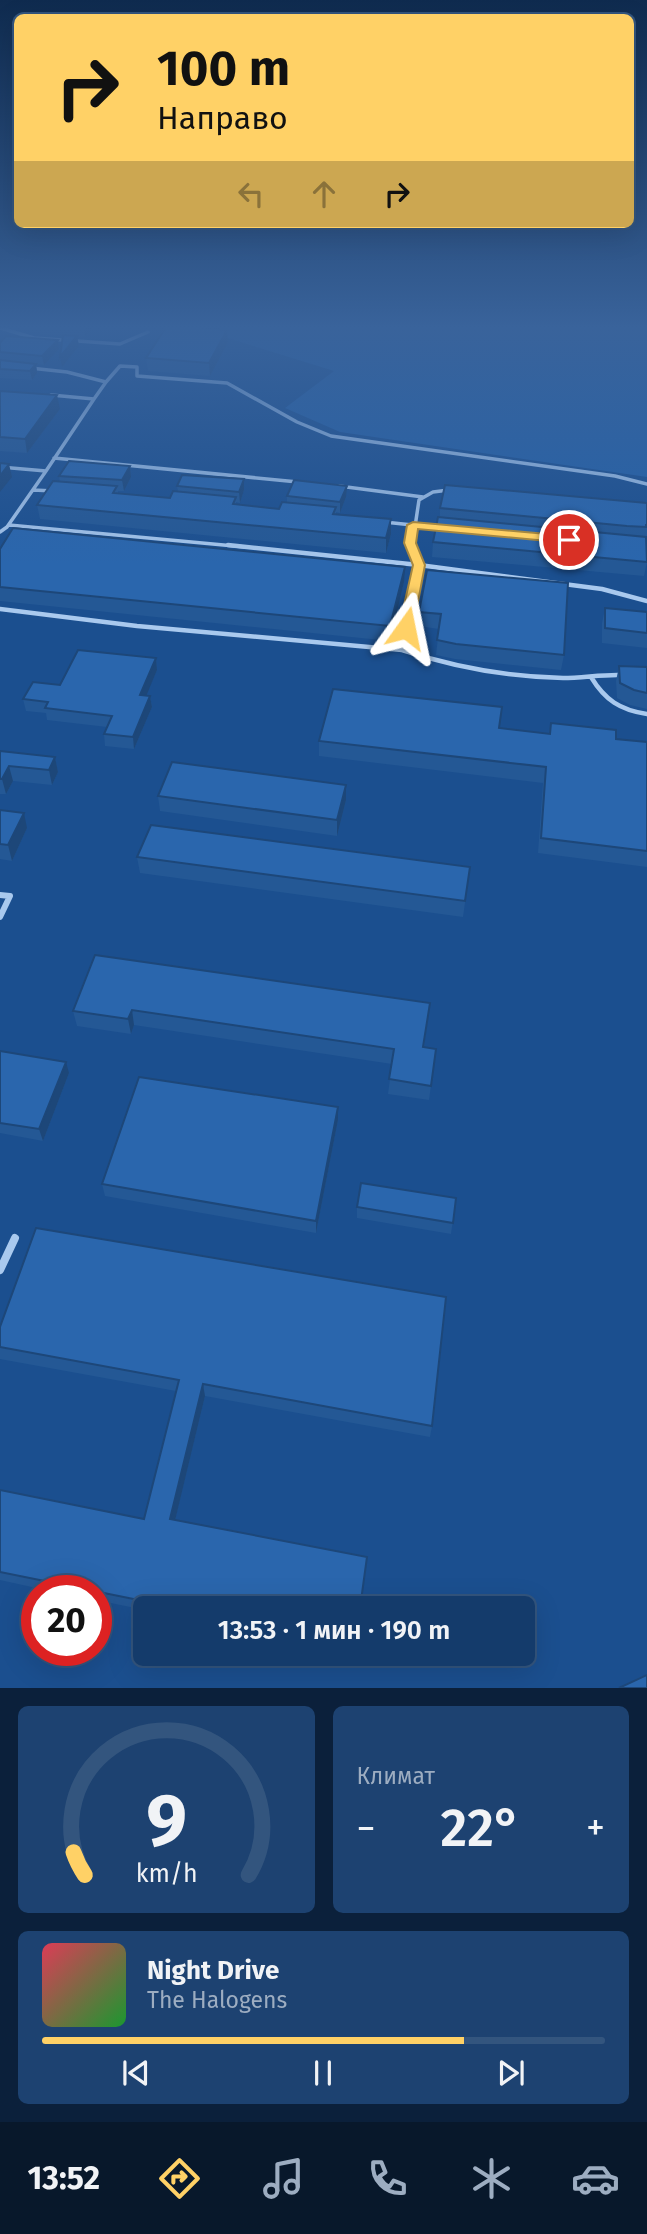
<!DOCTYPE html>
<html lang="ru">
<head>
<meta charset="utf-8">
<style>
  :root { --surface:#143b6b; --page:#1d4271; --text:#f1f3f6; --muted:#9dadc1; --line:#33557e; --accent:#ffd166 }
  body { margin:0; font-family:"Fira Sans",sans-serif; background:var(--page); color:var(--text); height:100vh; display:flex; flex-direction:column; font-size:26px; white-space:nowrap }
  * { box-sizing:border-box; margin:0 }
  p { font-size:23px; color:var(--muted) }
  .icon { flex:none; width:38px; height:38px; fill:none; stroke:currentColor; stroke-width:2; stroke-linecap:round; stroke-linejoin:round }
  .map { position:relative; height:1688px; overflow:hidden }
  .side { display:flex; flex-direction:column; gap:18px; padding:18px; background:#0b203b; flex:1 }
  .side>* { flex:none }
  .banner { position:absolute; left:14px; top:14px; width:620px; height:214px; border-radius:10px; box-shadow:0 7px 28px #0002,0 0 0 2px var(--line); background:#ffd166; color:#111; overflow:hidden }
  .speed { position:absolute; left:21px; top:1575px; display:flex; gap:14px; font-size:35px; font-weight:700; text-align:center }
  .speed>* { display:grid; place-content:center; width:91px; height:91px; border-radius:50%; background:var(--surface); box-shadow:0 7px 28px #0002,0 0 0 2px var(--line); line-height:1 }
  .speed .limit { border:10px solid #d22; background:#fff; color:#111 }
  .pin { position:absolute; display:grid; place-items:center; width:60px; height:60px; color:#fff; margin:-30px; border:4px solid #fff; border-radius:50%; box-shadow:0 2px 7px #0007 }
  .me { position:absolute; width:77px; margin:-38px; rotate:12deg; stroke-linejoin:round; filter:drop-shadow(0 0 5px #0008) }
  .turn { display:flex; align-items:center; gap:24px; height:147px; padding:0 28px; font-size:32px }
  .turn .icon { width:91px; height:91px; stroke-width:2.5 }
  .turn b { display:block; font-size:49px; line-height:60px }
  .lanes { display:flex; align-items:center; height:66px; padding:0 28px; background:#0003; justify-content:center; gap:35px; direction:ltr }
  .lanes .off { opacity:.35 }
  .big { font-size:52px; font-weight:600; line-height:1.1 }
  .side .widget { flex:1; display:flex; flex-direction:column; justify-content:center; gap:10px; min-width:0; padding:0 24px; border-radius:10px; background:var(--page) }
  .side .dial { align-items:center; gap:0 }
  .dial svg { height:182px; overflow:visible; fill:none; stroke:var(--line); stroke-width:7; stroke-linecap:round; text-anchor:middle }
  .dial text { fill:var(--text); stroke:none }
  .song { display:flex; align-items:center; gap:21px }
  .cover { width:84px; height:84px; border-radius:10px; background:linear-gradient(135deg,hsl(350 70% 55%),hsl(130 70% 35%)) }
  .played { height:7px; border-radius:4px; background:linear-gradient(90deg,var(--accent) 75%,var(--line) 75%) }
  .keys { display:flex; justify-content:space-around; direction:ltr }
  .heat { display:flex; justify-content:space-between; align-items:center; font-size:38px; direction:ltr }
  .side .tiles { flex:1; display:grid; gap:18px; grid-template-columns:1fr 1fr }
  .widget:last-child { grid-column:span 2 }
  .trip { position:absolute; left:133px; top:1596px; width:402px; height:70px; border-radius:10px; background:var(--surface); box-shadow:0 7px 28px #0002,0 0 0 2px var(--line); font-weight:600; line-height:70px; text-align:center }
  .menu { display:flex; height:112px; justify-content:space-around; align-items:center; background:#08182b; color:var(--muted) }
  .menu .icon { width:49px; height:49px }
  .menu .current { color:var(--accent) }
  .menu b { font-size:32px; color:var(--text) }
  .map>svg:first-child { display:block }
  .green { fill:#2461a8 }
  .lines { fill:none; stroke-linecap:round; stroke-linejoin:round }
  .service-far3 { stroke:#a9c9ee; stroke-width:3.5 }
  .service-far2 { stroke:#a9c9ee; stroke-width:4.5 }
  .service-far1 { stroke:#a9c9ee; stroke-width:6 }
  .service { stroke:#a9c9ee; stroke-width:8 }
  .wall { fill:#245895 }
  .shaded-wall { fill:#1d4779 }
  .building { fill:#2a66ad; stroke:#1d4779; stroke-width:2 }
  .route { fill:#ffd166; stroke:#a68842; stroke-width:2 }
</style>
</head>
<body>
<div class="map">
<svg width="647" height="1688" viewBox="0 0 647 1688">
  <rect width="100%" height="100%" fill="#1b4f8f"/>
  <!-- green -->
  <path class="green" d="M 192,327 L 647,327 L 647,477 L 340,432 L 285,408 L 334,371 Z"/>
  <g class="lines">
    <!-- service-far3 -->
    <path class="service-far3" d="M 0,328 L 34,338 L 120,344 L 148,332
      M 30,368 L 67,372 L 106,382 L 94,399
      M 106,382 L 120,366 L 137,367 L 137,376 L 227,383 L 297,422 L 331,436 L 615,476 L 647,484
      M 54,458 L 298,482
      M 0,467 L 46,471 L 7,527 L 0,532
      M 46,471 L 94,399 L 51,395
      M 339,486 L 423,497
      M 33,490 L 54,491
      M 384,522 L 441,528
      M 9,525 L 245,547
      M 412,547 L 419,500 L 433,492 L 449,490"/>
    <!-- service-far2 -->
    <path class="service-far2" d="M 411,545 L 419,565 L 602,589 L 647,601
      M 0,609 L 137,626 L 402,650 L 419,565 L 228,545
      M 402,650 C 454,667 508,677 563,678 C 583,678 603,674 623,675
      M 591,677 C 605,700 620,710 647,714"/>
    <!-- service-far1 -->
    <path class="service-far1" d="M 0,895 L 10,896 L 0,917"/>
    <!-- service -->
    <path class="service" d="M 0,1270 L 15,1238"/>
  </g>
  <!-- wall -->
  <path class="wall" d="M 21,327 L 93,327 L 85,337 L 77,337 L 79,346 L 62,367 L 63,336 L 41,334 L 21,329 Z
    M 227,330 L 228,342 L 210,376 L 148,371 L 146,358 Z
    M 58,340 L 59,349 L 44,365 L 36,364 L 37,373 L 32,380 L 0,378 L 0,343 Z
    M 0,391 L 60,409 L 27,453 L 0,451 Z
    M 130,466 L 131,477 L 124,491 L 118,491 L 118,493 L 170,498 L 178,491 L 177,486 L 244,490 L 240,503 L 236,502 L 236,505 L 279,509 L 287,502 L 287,496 L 346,497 L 340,513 L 336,512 L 336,514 L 391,534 L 386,553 L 40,519 L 37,505 L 60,482 L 59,476 Z
    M 647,503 L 647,562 L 644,576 L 432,557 L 433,542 L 440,517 L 440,508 Z
    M 0,549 L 404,582 L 390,641 L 0,601 Z
    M 427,570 L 564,655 L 561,670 L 455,659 L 436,655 L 439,629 L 418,626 L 419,612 Z
    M 605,608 L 647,612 L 647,648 L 602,643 L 602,623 Z
    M 156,658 L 157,670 L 146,695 L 150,696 L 152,707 L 134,749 L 105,746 L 104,734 L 107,727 L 47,720 L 46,713 L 26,711 L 23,699 L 60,685 Z
    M 619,666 L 647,667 L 647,709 L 630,705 L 617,698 L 616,681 Z
    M 551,723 L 616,739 L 647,742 L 647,867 L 538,853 L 543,783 L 319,756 L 319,741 L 499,728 L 549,734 Z
    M 0,751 L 55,757 L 58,772 L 52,785 L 13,781 L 6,794 L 0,794 Z
    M 158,796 L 346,800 L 337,836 L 160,811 Z
    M 0,810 L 27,828 L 12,861 L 0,859 Z
    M 137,857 L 470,867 L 463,917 L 140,873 Z
    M 95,955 L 428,1018 L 424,1047 L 436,1049 L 429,1100 L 388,1094 L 392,1064 L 134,1025 L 131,1034 L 77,1026 L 73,1011 Z
    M 0,1051 L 69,1073 L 43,1141 L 0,1133 Z
    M 338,1107 L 338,1120 L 316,1233 L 105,1196 L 102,1184 Z
    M 456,1198 L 451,1234 L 357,1218 L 357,1207 Z
    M 0,1327 L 432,1426 L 430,1437 L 205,1396 L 175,1520 L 360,1608 L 145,1608 L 145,1610 L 96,1600 L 96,1591 L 50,1591 L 0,1580 L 0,1490 L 144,1519 L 176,1391 L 0,1359 Z"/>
  <!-- shaded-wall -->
  <path class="shaded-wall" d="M 84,327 L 93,328 L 85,337 Z
    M 227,330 L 228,342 L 210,376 L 209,363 Z
    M 77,336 L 79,346 L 62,367 L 60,357 Z
    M 58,340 L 59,349 L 44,365 L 42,356 Z
    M 36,364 L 37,373 L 32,380 L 30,371 Z
    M 57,395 L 60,409 L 27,453 L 25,439 Z
    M 9,464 L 12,477 L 0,492 L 0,476 Z
    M 130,466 L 131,477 L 124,491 L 122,480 Z
    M 244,479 L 244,490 L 240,503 L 239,492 Z
    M 347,486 L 346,497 L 340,513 L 340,502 Z
    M 391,519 L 391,534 L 386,553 L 386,538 Z
    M 405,567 L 404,582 L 390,641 L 390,626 Z
    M 156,658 L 157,670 L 142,706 L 140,695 Z
    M 150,696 L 152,707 L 134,749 L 133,737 Z
    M 55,757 L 58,772 L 52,785 L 49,770 Z
    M 9,766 L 13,781 L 6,794 L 2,779 Z
    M 346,785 L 346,800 L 337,836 L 337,820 Z
    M 24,813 L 27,828 L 12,861 L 8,845 Z
    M 132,1010 L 134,1025 L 131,1034 L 128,1019 Z
    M 66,1062 L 69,1073 L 43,1141 L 39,1129 Z
    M 338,1107 L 338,1120 L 316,1233 L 316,1221 Z
    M 203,1384 L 205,1396 L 173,1529 L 170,1519 Z"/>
  <!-- building -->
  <path class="building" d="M 166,327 L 198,327 L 227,330 L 209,363 L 146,358 Z
    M 63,335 L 77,336 L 60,357 Z
    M 6,336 L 58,340 L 42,356 L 0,352 L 0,343 Z
    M 0,360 L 36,364 L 30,371 L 0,369 Z
    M 0,391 L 57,395 L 25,439 L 0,437 Z
    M 69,461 L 130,466 L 122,480 L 59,476 Z
    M 0,463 L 9,464 L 0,476 Z
    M 182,475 L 244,479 L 239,492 L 177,486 Z
    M 294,480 L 347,486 L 340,502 L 287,496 Z
    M 53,481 L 117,486 L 113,493 L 170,498 L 173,491 L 236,497 L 233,504 L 279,509 L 282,502 L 336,507 L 333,514 L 391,519 L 386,538 L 37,505 Z
    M 445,485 L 647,503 L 647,525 L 646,525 L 646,527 L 627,526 L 440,508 Z
    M 438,517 L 646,537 L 647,562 L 433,542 Z
    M 13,528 L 405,567 L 390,626 L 0,587 L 0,549 Z
    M 427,570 L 568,583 L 564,655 L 456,644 L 437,640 L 441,614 L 419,612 Z
    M 605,608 L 647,612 L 647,633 L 605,628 Z
    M 78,650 L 156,658 L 140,695 L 150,696 L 133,737 L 104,734 L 112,716 L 45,708 L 48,702 L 23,699 L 33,682 L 60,685 Z
    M 619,666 L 647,667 L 647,693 L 634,690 L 620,683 Z
    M 333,689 L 502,707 L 499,728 L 550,734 L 551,723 L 616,730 L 616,739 L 647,742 L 647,851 L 541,838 L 546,767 L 319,741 Z
    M 0,751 L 55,757 L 49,770 L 9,766 L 2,779 L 0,779 Z
    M 172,762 L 346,785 L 337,820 L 158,796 Z
    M 0,810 L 24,813 L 8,845 L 0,844 Z
    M 151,825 L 470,867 L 465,901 L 137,857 Z
    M 95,955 L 430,1003 L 423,1047 L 436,1049 L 431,1086 L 389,1079 L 394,1049 L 132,1010 L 128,1019 L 73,1011 Z
    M 0,1051 L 66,1062 L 39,1129 L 0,1123 Z
    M 139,1077 L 338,1107 L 316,1221 L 102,1184 Z
    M 361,1183 L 456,1198 L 453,1223 L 357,1207 Z
    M 36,1228 L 446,1297 L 432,1426 L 203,1384 L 170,1519 L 367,1557 L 360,1608 L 178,1608 L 0,1572 L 0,1490 L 144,1519 L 179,1380 L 0,1347 L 0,1327 Z
    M 647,1675 L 647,1688 L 619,1688 Z"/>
  <!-- sky -->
  <linearGradient id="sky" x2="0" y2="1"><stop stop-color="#0f2b4f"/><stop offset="0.58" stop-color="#39639b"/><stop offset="1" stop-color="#39639b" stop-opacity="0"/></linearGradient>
  <rect width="647" height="564" fill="url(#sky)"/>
  <!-- route -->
  <path class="route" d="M 413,522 L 569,536 L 575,540 L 569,543 L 418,529 L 416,543 L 425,565 L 413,628 L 406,632 L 399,628 L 413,565 L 404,543 L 407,525 Z"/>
</svg>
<div class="speed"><div class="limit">20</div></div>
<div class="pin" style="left:569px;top:540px;background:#d93025"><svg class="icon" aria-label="arrive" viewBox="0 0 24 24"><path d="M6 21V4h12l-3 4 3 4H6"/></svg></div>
<svg class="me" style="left:406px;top:628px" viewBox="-20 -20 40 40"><path d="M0-17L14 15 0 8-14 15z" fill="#ffd166" stroke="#fff" stroke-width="4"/></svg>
<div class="trip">13:53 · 1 мин · 190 m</div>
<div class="banner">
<div class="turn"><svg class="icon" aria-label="right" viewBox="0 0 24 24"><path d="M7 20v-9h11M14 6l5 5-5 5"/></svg><div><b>100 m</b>Направо</div></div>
<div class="lanes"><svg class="icon off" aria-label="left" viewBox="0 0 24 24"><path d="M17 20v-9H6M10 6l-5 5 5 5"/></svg><svg class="icon off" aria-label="ahead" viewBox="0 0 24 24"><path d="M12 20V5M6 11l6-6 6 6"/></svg><svg class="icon" aria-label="right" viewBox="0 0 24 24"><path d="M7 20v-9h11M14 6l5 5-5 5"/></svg></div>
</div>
</div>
<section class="side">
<div class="tiles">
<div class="widget dial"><svg viewBox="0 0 100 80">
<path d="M14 69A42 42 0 1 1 86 69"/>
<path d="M14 69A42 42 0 0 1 9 59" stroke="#ffd166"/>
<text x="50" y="56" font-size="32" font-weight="700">9</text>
<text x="50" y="72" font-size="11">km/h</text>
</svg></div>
<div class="widget"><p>Климат</p>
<div class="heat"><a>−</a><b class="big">22°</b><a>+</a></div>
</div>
<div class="widget">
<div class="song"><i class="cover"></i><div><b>Night Drive</b><p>The Halogens</p></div></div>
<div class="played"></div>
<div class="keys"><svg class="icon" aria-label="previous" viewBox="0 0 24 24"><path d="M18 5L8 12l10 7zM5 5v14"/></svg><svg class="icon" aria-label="pause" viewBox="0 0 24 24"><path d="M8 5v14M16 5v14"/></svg><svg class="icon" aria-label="next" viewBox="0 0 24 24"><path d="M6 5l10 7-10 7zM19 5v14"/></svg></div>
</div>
</div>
</section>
<nav class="menu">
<b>13:52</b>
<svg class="icon current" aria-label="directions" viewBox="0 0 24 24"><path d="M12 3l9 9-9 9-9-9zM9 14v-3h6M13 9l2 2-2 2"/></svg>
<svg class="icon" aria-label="music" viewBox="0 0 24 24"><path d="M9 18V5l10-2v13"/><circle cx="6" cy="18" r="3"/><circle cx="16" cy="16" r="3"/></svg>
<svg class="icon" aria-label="phone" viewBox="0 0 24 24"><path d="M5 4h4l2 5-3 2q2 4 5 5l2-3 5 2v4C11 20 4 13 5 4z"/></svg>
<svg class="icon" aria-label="climate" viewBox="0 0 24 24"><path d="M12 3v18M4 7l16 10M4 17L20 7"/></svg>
<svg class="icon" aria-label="car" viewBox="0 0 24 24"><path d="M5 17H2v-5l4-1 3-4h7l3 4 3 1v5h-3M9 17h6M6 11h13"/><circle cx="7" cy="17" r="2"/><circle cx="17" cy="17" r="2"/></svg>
</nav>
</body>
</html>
